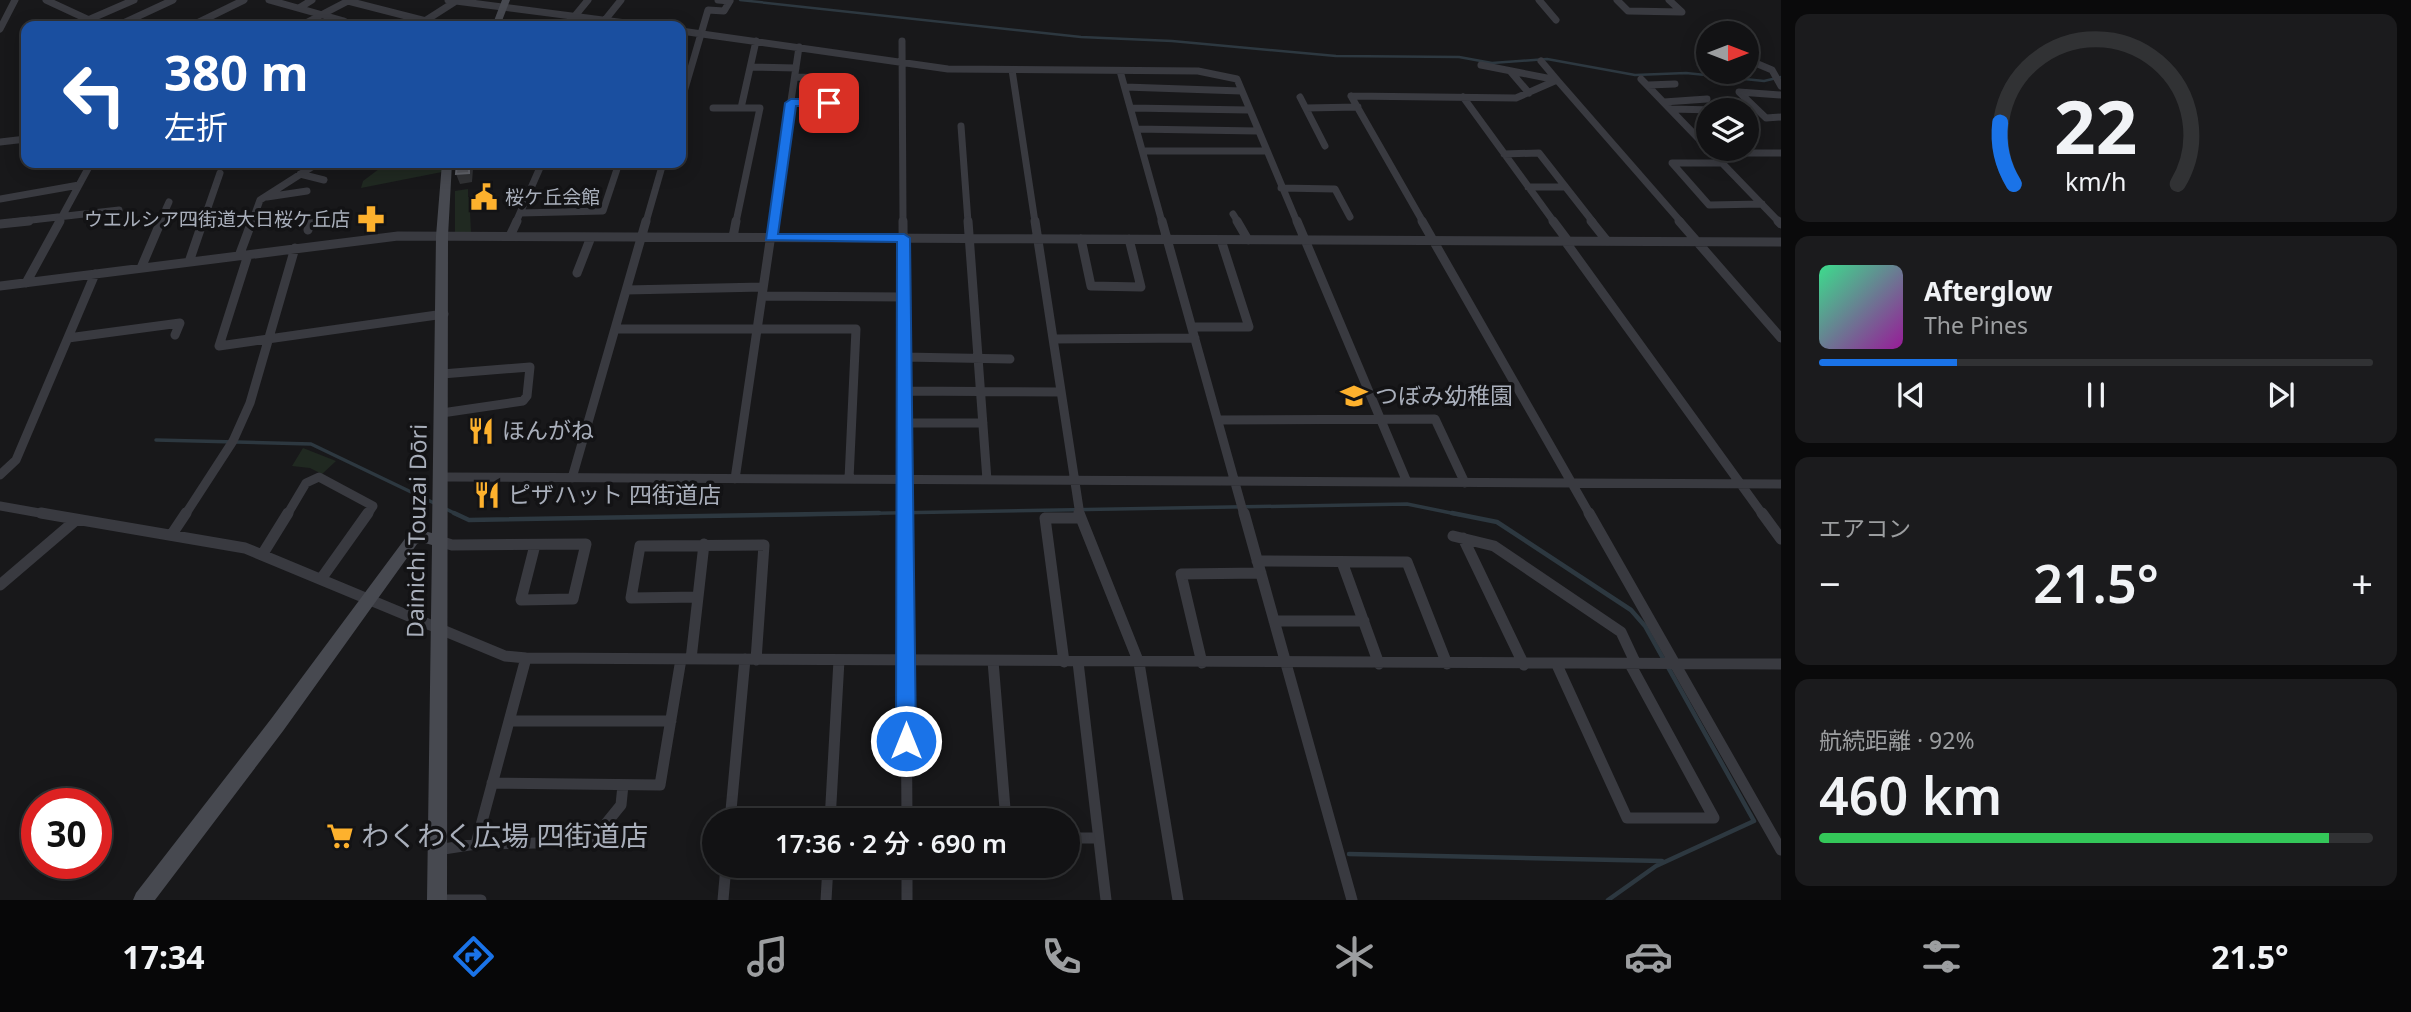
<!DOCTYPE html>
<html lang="ja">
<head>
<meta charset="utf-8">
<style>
  :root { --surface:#121214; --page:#1b1b1d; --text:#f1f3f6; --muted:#9c9ea0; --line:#313234; --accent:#1a73e8 }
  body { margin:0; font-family:"Noto Sans","Noto Sans JP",sans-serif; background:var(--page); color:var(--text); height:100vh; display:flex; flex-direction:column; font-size:26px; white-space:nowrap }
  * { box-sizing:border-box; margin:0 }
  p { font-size:23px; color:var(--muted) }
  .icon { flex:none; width:38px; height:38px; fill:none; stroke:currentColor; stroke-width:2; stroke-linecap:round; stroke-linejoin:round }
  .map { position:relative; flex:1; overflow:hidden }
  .panel { display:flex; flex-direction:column; gap:14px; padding:14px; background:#0a0a0b; width:630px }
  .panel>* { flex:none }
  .banner { position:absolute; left:21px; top:21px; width:665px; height:147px; border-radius:14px; box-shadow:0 4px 18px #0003,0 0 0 2px var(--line); background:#1a4fa0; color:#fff; overflow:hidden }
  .needle { width:46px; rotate:90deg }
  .buttons { position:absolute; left:1696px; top:21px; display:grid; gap:14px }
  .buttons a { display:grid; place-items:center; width:63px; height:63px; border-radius:50%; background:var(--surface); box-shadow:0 4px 18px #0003,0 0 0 2px var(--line); font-size:35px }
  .speed { position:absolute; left:21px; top:788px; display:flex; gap:14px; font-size:35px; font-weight:700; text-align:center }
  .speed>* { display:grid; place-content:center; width:91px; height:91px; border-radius:50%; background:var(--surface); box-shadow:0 4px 18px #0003,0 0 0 2px var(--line); line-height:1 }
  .speed .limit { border:10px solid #d22; background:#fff; color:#111 }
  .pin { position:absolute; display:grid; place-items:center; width:60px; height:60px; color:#fff; margin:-30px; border-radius:14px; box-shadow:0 4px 10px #0006 }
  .me { position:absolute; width:77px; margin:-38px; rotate:0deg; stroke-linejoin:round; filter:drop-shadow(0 0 5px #0008) }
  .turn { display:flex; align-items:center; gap:24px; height:147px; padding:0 28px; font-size:32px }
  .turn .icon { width:91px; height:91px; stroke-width:2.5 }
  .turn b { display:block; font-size:49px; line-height:60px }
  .big { font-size:52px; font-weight:600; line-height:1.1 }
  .panel .widget { flex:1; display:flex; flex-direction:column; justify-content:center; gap:10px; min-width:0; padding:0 24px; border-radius:14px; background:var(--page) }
  .panel .dial { align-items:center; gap:0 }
  .dial svg { height:182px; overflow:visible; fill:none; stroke:var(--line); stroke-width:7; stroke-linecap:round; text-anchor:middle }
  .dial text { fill:var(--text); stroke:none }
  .song { display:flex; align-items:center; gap:21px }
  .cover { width:84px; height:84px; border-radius:10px; background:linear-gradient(135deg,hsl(150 70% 55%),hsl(300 70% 35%)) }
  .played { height:7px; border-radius:4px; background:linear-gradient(90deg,var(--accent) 25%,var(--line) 25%) }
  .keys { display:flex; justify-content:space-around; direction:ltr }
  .heat { display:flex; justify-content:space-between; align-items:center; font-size:38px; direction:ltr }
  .charge { height:10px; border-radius:5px; background:linear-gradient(90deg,#34c759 92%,var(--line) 0) }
  .trip { position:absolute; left:702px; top:808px; width:378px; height:70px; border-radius:35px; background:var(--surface); box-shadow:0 4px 18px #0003,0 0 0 2px var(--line); font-weight:600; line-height:70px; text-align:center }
  .tab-bar { display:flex; height:112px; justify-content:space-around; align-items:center; background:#070708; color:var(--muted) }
  .tab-bar .icon { width:49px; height:49px }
  .tab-bar .active { color:var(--accent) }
  .tab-bar b { font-size:32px; color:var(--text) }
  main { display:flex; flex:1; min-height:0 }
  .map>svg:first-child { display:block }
  .green { fill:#202921 }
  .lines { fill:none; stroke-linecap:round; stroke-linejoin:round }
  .stream-far2 { stroke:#2d3840; stroke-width:2.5 }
  .stream-far1 { stroke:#2d3840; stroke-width:3.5 }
  .stream { stroke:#2d3840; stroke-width:4.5 }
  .street-far2 { stroke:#393a40; stroke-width:7 }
  .street-far1 { stroke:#393a40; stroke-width:9 }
  .street { stroke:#393a40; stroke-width:11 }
  .secondary { fill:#474950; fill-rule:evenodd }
  .shaded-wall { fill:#313235 }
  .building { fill:#54555b; stroke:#61636a; stroke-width:2 }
  .route { fill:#1a73e8; stroke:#114b97; stroke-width:2 }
  .labels { text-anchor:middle; stroke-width:7; stroke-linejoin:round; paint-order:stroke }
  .far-poi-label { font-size:19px; fill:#a9afbb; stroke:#131315; text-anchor:start }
  .poi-label { font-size:23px; fill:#a9afbb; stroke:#131315; text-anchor:start }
  .street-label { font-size:23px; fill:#a9afbb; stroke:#131315 }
  .near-poi-label { font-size:28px; fill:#a9afbb; stroke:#131315; text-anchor:start }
</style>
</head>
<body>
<main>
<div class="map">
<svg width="1781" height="900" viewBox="0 0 1781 900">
  <rect width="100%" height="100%" fill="#18181a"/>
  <!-- green -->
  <path class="green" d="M 387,163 L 442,163 L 442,172 L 361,188 L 363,181 Z
    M 468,189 L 468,197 L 474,196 L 475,211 L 470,212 L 471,232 L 455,232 L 455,191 Z
    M 303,448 L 336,461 L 322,474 L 310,468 L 292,466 Z"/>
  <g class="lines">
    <!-- stream-far2 -->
    <path class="stream-far2" d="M 740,0 L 1081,37 L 1172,41 L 1336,56 L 1459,57 L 1492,63 L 1547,59 L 1635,75 L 1686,73 L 1764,81 L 1781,77"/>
    <!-- stream-far1 -->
    <path class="stream-far1" d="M 156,440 L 311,444 L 434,503
      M 444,508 L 458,515
      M 776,515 L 1407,504 L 1461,515"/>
    <!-- stream -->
    <path class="stream" d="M 454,513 L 469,520 L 879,513
      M 1452,513 L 1497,522 L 1631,610 L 1645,626 L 1754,821 L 1656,866 L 1608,900
      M 1349,854 L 1662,861"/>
    <!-- street-far2 -->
    <path class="street-far2" d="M 46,0 L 102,26
      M 269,0 L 344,21 L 334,26
      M 448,0 L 649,26
      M 1539,0 L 1556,20
      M 1617,0 L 1628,11 L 1682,12 L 1669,0
      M 348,1 L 426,21
      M 299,8 L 312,0
      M 574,17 L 588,0
      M 88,20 L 134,0
      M 605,20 L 621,0
      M 117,26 L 173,0
      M 191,26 L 244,0
      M 300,26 L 350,0
      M 417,26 L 456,1
      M 0,29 L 15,0
      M 681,31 L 948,69 L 1198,71 L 1237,79 L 1297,222
      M 902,41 L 903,222
      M 1746,59 L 1772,70 L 1781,86
      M 1481,65 L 1557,80 L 1541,61
      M 751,67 L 796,68
      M 1012,70 L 1035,222
      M 1120,71 L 1162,222
      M 1510,71 L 1529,93
      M 795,77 L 829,78
      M 1641,79 L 1779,222
      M 1648,85 L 1675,84
      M 1125,87 L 1241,91
      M 1781,95 L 1739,92 L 1766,118 L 1781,117
      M 1351,96 L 1423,222
      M 1351,96 L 1516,98 L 1557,80 L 1681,222
      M 1300,97 L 1325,146
      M 1463,97 L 1554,222
      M 681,102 L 708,10 L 724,11 L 730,1 L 718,0
      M 1664,102 L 1707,99
      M 791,103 L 829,103
      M 713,108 L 760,108 L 736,222
      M 741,108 L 756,41
      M 1131,108 L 1248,110
      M 1306,108 L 1358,107
      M 1670,109 L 1715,110
      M 961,126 L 968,222
      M 1136,129 L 1257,131
      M 0,142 L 26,139
      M 1143,151 L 1265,151
      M 1712,153 L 1781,153
      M 1504,154 L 1539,153 L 1593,222
      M 1722,163 L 1672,163 L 1709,205 L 1762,204
      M 300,174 L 324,180
      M 1528,187 L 1565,187
      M 1281,188 L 1335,189 L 1350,217
      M 267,197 L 307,191
      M 0,199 L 79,185
      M 520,213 L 603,211 L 619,163
      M 1233,214 L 1238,222
      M 14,222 L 119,210
      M 59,222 L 91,163
      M 160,222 L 169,202
      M 203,222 L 220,173
      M 252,222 L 311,216 L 310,222
      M 252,222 L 260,200 L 318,163
      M 516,222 L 542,163
      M 646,222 L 663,163
      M 773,222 L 799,47"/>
    <!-- street-far1 -->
    <path class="street-far1" d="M 903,221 L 905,515
      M 968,221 L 987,480
      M 1035,221 L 1080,515
      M 1162,221 L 1244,515
      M 1237,221 L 1248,240
      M 1297,221 L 1407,482
      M 1422,221 L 1590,515
      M 1553,221 L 1568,241
      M 1591,221 L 1607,241
      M 1679,221 L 1781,338
      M 1778,221 L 1781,224
      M 252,222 L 266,221
      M 0,224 L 29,221
      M 308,230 L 310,221
      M 510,236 L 517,221
      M 733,237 L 736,221
      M 1081,239 L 1091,286 L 1141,287 L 1129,239
      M 1565,241 L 1763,515
      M 248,255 L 219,346 L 444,314
      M 239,256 L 252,221
      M 189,262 L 203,221
      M 141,268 L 161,221
      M 577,273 L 591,237
      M 26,283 L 60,221
      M 0,286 L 398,236 L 1781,242
      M 626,290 L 763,287
      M 762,296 L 904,297
      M 1192,327 L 1249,327 L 1221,240
      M 615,329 L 856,329 L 849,479
      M 68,338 L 180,323 L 175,335
      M 1053,339 L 1195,338
      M 904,357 L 1010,359
      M 442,374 L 530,367 L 527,396 L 523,401 L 442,413
      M 904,391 L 1061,392
      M 1218,420 L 1435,419 L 1465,483
      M 905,423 L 983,423
      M 0,475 L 16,460 L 95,274
      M 442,477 L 1781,484
      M 572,478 L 646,221
      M 735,479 L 773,221
      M 0,506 L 51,515
      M 185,515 L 233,441 L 250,403 L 295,248
      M 287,515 L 306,483 L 319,477 L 373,506 L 367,515"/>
    <!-- street -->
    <path class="street" d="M 41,513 L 245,548 L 505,656 L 526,658 L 1781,664
      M 905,513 L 907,821
      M 1079,513 L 1139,663 L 1178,900
      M 1244,513 L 1352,900
      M 1589,513 L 1781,850
      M 1762,513 L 1781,539
      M 172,534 L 186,513
      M 1453,536 L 1494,546 L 1621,632 L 1636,664
      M 1463,538 L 1524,665
      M 439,541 L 452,545 L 586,544 L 573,599 L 521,600 L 535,545
      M 262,555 L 288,513
      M 1257,561 L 1407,562 L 1447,664
      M 1342,562 L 1379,664
      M 321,579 L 368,513
      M 0,585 L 76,520
      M 698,597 L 631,598 L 640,546 L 764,545 L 756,660
      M 1274,621 L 1364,621
      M 691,659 L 704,544
      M 993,661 L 1006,821
      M 1064,662 L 1045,518 L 1080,518
      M 1078,662 L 1106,900
      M 1202,663 L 1181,574 L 1261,573
      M 1557,665 L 1627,818 L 1714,818 L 1630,664
      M 509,721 L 671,721
      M 492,783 L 660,785 L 681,659
      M 730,821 L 745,659
      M 830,821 L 839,660
      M 1068,838 L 1098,838
      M 476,844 L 591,842 L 621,805 L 623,785
      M 437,850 L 476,844 L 526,658
      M 907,866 L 907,900
      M 436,900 L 481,900
      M 723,900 L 726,866
      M 826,900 L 828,866"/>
    <!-- secondary -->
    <path class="secondary" d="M 502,0 L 510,0 L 500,26 L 492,26 Z
      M 442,163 L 452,163 L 448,236 L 447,900 L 427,900 L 432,545 L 421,542 L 417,544 L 283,731 L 155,900 L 133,900 L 136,893 L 271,719 L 407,536 L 420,530 L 432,533 L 436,236 Z"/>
  </g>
  <!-- shaded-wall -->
  <path class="shaded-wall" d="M 469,163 L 470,163 L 473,169 L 472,182 L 460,184 L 456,174 Z"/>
  <!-- building -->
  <path class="building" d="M 457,163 L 469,163 L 469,173 L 456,174 Z"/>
  <!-- route -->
  <path class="route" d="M 791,99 L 829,99 L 835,103 L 829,106 L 796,106 L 778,234 L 904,234 L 910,238 L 916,741 L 913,747 L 906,750 L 899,747 L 896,741 L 897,242 L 766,240 L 785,103 Z"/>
  <!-- icons -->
  <defs>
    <symbol id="civic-bare" viewBox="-9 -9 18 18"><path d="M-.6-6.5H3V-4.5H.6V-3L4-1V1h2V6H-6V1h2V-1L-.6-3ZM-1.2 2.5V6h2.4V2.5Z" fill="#fdb12d" stroke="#131315" stroke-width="2.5" paint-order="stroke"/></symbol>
    <symbol id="pharmacy-bare" viewBox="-9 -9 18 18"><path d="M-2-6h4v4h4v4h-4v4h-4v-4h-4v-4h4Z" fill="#fdb12d" stroke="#131315" stroke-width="2.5" paint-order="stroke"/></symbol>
    <symbol id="school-bare" viewBox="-9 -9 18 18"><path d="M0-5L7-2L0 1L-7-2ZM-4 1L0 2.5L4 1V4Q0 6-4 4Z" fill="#fdb12d" stroke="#131315" stroke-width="2.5" paint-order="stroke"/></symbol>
    <symbol id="restaurant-bare" viewBox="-9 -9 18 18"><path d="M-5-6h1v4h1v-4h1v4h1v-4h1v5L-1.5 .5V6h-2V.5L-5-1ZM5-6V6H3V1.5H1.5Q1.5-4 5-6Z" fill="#fdb12d" stroke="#131315" stroke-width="2.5" paint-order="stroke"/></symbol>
    <symbol id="supermarket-bare" viewBox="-9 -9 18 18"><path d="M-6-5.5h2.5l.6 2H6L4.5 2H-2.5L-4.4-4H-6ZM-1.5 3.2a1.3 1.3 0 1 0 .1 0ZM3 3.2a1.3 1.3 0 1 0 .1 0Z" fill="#fdb12d" stroke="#131315" stroke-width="2.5" paint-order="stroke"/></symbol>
  </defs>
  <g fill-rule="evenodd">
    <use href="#civic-bare" x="465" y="178" width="38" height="38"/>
    <use href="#pharmacy-bare" x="352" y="200" width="38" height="38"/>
    <use href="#school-bare" x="1335" y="377" width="38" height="38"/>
    <use href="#restaurant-bare" x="462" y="412" width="38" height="38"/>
    <use href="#restaurant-bare" x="468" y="476" width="38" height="38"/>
    <use href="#supermarket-bare" x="321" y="817" width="38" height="38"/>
  </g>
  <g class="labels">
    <!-- far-poi labels -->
    <g class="far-poi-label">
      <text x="505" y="204">桜ケ丘会館</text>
      <text x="350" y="226" text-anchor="end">ウエルシア四街道大日桜ケ丘店</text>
    </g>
    <!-- poi labels -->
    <g class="poi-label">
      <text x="1375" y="404">つぼみ幼稚園</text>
      <text x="502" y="439">ほんがね</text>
      <text x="508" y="503">ピザハット 四街道店</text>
    </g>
    <!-- street labels -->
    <g class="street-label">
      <text transform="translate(417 531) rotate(-89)" y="8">Dainichi Touzai Dōri</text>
    </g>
    <!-- near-poi labels -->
    <g class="near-poi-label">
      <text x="361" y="846">わくわく広場 四街道店</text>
    </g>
  </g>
</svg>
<div class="buttons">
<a><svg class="needle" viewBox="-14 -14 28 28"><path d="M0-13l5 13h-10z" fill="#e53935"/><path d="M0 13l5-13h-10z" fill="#9c9ea0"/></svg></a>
<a><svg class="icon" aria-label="layers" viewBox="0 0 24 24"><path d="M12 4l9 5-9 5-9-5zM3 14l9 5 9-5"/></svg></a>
</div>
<div class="speed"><div class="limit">30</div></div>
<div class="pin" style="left:829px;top:103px;background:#d93025"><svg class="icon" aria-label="arrive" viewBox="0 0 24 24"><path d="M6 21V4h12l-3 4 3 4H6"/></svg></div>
<svg class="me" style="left:906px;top:741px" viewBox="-20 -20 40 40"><circle r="17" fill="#1a73e8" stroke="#fff" stroke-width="3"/><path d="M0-11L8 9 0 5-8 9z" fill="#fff"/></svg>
<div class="trip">17:36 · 2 分 · 690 m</div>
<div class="banner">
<div class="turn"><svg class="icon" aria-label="left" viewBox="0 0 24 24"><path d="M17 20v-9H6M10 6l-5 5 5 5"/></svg><div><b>380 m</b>左折</div></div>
</div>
</div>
<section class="panel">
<div class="widget dial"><svg viewBox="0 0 100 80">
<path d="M14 69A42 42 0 1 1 86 69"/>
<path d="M14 69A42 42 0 0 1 8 42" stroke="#1a73e8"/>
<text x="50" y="56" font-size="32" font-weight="700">22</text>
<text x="50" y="72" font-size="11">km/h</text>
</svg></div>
<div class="widget">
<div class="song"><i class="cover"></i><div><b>Afterglow</b><p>The Pines</p></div></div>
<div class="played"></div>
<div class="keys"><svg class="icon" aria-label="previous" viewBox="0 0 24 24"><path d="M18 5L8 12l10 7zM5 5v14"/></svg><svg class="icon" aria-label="pause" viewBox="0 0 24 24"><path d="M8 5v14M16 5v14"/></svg><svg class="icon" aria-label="next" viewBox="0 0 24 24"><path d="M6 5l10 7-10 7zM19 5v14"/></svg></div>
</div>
<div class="widget"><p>エアコン</p>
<div class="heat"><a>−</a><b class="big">21.5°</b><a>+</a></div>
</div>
<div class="widget"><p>航続距離 · 92%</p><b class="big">460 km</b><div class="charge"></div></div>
</section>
</main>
<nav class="tab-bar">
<b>17:34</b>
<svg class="icon active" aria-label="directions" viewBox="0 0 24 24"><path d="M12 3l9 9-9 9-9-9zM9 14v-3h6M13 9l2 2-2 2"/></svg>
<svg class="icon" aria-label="music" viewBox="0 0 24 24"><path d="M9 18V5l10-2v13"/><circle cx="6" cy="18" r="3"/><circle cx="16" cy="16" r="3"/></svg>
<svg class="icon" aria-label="phone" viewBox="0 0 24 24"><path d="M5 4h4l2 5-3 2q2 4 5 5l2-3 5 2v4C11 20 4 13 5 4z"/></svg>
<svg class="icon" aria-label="climate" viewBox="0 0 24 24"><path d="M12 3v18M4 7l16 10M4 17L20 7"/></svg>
<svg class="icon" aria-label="car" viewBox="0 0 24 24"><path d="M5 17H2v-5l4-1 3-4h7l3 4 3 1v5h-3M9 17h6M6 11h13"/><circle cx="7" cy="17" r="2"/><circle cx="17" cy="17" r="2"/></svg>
<svg class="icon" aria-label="filters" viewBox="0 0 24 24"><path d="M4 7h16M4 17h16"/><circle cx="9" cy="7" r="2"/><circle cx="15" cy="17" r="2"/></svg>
<b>21.5°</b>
</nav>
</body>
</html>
